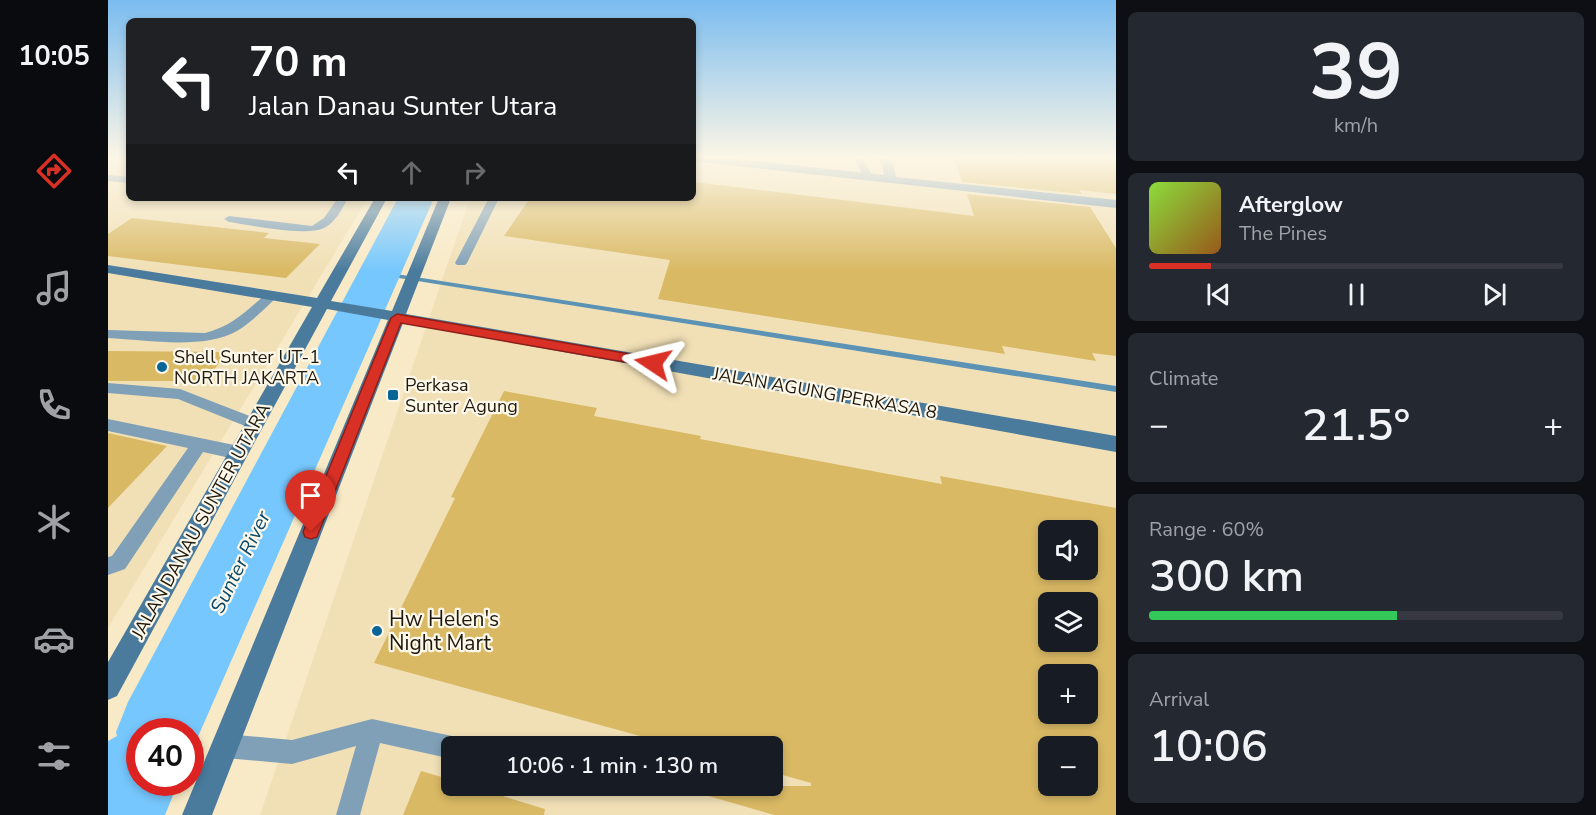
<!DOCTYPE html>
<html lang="en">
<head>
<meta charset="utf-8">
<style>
  :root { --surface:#171b24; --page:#242831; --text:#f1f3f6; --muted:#9ea1a6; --line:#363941; --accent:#d93025 }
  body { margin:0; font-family:"Nunito Sans",sans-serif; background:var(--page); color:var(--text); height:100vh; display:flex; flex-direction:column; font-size:22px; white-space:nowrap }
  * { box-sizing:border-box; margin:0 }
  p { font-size:20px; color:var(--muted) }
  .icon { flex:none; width:33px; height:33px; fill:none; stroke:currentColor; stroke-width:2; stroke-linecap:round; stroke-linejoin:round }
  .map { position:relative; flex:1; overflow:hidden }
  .drawer { display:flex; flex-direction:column; gap:12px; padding:12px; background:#0d0f14; width:480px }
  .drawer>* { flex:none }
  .top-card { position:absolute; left:18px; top:18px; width:570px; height:183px; border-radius:9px; box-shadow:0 3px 9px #0003; background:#202124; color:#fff; overflow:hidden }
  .fabs { position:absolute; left:930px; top:520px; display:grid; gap:12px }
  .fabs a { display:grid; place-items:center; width:60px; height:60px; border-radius:9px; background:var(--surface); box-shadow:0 3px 9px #0003; font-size:30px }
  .speed { position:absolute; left:18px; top:718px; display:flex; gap:12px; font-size:30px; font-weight:700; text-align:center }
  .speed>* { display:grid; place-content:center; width:78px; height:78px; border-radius:50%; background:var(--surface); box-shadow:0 3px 9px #0003; line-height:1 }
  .speed .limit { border:9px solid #d22; background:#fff; color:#111 }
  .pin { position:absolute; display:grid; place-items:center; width:51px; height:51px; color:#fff; margin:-62px -26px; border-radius:50% 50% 50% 0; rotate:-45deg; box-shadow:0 0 6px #0007 }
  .pin .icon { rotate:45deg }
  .me { position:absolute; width:66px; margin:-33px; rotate:280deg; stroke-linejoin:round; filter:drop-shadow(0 0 4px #0008) }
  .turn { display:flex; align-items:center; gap:21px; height:126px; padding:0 24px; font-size:27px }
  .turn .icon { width:78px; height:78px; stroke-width:2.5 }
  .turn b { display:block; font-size:42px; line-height:51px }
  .lanes { display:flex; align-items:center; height:57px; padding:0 24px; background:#0003; justify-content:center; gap:30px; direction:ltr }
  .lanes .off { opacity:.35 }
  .big { font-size:45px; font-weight:600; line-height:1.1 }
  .drawer .card { flex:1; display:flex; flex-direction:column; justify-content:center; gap:9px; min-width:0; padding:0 21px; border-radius:9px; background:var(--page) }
  .drawer .dial { align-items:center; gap:0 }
  .dial b { font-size:78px; line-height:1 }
  .song { display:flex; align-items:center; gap:18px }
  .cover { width:72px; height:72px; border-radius:9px; background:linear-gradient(135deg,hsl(90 70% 55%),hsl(30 70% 35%)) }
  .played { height:6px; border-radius:3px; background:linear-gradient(90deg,var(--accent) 15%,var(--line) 15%) }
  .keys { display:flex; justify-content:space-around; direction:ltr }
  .heat { display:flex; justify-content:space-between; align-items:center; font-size:33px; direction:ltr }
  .charge { height:9px; border-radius:4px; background:linear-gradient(90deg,#34c759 60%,var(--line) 0) }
  .trip { position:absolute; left:333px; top:736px; width:342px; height:60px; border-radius:9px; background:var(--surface); box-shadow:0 3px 9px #0003; font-weight:600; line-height:60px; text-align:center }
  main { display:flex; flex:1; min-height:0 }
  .tab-bar { display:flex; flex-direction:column; width:108px; justify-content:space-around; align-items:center; background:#090b0e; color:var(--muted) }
  .tab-bar .icon { width:42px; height:42px }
  .tab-bar .active { color:var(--accent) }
  .tab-bar b { font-size:27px; color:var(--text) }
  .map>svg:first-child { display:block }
  .built { fill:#f1e0b6; fill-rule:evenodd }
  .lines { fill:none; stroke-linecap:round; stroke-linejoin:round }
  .stream { fill:#5c93b5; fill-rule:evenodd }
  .river { fill:#76c7fd; fill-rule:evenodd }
  .building { fill:#d9b964; fill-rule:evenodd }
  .lane { fill:#80a0b7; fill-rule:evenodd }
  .street { fill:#80a0b7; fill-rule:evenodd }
  .secondary { fill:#4a7b9d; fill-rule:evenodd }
  .route { fill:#d93025; stroke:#8d1f18; stroke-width:1.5 }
  .poi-dot { fill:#086696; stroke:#fdf8ea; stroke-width:2 }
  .labels { text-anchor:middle; stroke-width:4.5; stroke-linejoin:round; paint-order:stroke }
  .poi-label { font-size:18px; fill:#1e190c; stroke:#fdf8ea; text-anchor:start }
  .street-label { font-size:18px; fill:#1e190c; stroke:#fdf8ea }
  .water-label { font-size:20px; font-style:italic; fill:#094a6d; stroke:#fdf8ea }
  .near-poi-label { font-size:21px; fill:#1e190c; stroke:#fdf8ea; text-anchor:start }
</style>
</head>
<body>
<main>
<nav class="tab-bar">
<b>10:05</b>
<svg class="icon active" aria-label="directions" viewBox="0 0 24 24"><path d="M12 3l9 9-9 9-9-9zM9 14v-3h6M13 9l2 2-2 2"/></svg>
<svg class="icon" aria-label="music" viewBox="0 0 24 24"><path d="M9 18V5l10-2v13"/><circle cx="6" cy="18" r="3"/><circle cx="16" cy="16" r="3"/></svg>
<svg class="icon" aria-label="phone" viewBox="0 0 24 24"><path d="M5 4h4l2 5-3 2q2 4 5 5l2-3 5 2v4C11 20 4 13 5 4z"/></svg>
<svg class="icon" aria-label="climate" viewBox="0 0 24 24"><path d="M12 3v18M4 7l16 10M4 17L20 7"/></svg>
<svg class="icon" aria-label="car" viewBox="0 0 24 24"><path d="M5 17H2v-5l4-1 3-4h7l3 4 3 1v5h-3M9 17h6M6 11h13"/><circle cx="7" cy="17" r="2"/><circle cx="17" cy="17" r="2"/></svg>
<svg class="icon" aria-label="filters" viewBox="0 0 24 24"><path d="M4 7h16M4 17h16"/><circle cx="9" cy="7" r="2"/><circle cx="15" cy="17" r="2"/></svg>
</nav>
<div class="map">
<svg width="1008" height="815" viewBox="0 0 1008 815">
  <rect width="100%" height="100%" fill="#f8eac7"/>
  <!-- built -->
  <path class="built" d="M 0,157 L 21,157 L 21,198 L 260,198 L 0,628 Z
    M 585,157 L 1008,157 L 1008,815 L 152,815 L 362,198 L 585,198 ZM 940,531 L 980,531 L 980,570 L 940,570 ZM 940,603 L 980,603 L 980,642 L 940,642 ZM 940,675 L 980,675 L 980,714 L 940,714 ZM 344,747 L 664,747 L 664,786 L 344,786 ZM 940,747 L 980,747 L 980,786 L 940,786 Z"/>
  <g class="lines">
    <!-- stream -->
    <path class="stream" d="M 269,271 L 1008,386 L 1008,392 L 272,275 L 268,273 Z"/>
    <!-- river -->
    <path class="river" d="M 290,198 L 326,198 L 82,755 L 82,732 L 32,732 L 32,783 L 70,783 L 57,815 L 0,815 L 0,741 L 9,736 L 8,732 L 20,702 Z"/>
  </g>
  <!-- building -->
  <path class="building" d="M 846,157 L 1008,157 L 1008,194 L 971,190 L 974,194 L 854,182 Z
    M 586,182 L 866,216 L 859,194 L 982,207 L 1008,248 L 1008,356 L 984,353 L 988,361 L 894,346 L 897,354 L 550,299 L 562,260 L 396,236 L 422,198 L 585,198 Z
    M 24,218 L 161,233 L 156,238 L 212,244 L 178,278 L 0,256 L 0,234 Z
    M 0,351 L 118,352 L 99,381 L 0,381 Z
    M 396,391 L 489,408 L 486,416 L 593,436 L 592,439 L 834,484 L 832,476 L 1008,508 L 1008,815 L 666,815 L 590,793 L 591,786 L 703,786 L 703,783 L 664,772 L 664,747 L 572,747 L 266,663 L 347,498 L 343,497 ZM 940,531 L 980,531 L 980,570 L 940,570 ZM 940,603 L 980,603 L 980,642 L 940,642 ZM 940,675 L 980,675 L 980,714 L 940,714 ZM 940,747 L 980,747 L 980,786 L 940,786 Z
    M 0,433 L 59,446 L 0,508 Z
    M 313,771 L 344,780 L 344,786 L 362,786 L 437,809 L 436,815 L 295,815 Z"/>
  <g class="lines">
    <!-- lane -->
    <path class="lane" d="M 745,157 L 754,157 L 765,177 L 763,179 L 757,179 Z
      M 0,175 L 21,177 L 21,183 L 0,181 Z
      M 230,198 L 240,198 C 234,209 228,221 218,227 C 200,238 143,225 121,222 L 116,219 L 121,216 L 204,226 L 216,218 Z
      M 381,198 L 391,198 L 359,263 L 357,265 L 349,265 L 347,263 Z
      M 164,291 L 168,292 L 170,295 L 168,298 C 156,309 144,322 129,331 C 96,350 38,340 0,338 L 0,330 L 97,333 C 123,327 140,310 160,292 Z
      M 0,383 L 72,389 L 152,420 L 155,424 L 152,428 L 147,430 L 70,399 L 0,393 Z
      M 0,419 L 131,446 L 137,448 L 139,453 L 137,458 L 131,460 L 95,452 L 17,569 L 0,575 L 0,557 L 4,556 L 80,448 L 0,431 Z
      M 264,719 L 344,736 L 352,740 L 355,747 L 344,747 L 344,759 L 272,743 L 252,815 L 228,815 L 248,746 L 184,764 L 117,758 L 109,754 L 105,746 L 109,738 L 117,734 L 184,740 Z"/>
    <!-- street -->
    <path class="street" d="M 585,157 L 609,157 L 776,175 L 774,165 L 768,157 L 779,157 L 785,164 L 788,177 L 1008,200 L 1008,208 L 585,161 Z"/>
    <!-- secondary -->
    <path class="secondary" d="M 267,198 L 279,198 L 223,301 L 284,311 L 331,198 L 343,198 L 298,314 L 1008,436 L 1008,452 L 295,323 L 104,815 L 74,815 L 280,320 L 219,309 L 9,696 L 0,700 L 0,662 L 204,307 L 0,273 L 0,265 L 209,298 Z"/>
  </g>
  <!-- sky -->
  <linearGradient id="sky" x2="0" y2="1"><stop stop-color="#7abcf0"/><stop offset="0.58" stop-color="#fcf6e6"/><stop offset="1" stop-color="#fcf6e6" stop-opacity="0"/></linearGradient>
  <rect width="1008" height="271" fill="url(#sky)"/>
  <!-- route -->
  <path class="route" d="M 289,314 L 545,358 L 552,363 L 545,367 L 293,323 L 211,532 L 209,537 L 203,539 L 197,537 L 195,532 L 283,318 Z"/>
  <!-- markers -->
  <g class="poi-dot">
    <circle cx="54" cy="367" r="6"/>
    <rect x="279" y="389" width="12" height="12" rx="3"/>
    <circle cx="269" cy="631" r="6"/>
  </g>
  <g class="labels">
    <!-- poi labels -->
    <g class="poi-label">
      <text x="66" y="363">Shell Sunter UT-1<tspan x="66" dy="21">NORTH JAKARTA</tspan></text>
      <text x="297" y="391">Perkasa<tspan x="297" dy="21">Sunter Agung</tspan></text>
    </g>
    <!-- street labels -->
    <g class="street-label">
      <text transform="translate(717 393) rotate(10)" y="6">JALAN AGUNG PERKASA 8</text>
      <text transform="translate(93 521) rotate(-61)" y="6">JALAN DANAU SUNTER UTARA</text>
    </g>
    <!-- water labels -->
    <g class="water-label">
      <text transform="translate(132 562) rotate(-64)" y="7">Sunter River</text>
    </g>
    <!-- near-poi labels -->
    <g class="near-poi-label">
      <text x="281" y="626">Hw Helen's<tspan x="281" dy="24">Night Mart</tspan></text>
    </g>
  </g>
</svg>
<div class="fabs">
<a><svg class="icon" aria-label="sound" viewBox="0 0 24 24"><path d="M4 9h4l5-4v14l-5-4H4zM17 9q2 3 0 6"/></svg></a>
<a><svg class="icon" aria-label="layers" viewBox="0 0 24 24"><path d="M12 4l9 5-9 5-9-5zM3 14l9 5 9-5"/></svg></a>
<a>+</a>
<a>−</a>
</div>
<div class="speed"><div class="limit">40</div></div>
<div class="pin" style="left:203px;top:532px;background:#d93025"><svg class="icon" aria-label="arrive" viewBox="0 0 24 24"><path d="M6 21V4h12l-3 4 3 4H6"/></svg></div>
<svg class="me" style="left:545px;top:363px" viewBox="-20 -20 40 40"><path d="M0-17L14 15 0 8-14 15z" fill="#d93025" stroke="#fff" stroke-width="4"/></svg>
<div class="trip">10:06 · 1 min · 130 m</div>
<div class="top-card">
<div class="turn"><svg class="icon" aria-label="left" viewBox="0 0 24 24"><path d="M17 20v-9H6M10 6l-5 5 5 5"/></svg><div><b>70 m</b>Jalan Danau Sunter Utara</div></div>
<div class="lanes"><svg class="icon" aria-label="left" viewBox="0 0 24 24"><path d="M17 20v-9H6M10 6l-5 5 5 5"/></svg><svg class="icon off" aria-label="ahead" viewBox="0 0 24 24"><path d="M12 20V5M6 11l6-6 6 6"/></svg><svg class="icon off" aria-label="right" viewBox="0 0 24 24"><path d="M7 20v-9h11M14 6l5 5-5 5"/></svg></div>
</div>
</div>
<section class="drawer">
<div class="card dial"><b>39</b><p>km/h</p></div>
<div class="card">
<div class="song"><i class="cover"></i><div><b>Afterglow</b><p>The Pines</p></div></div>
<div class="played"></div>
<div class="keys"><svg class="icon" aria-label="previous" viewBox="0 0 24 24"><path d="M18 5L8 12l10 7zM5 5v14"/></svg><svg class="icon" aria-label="pause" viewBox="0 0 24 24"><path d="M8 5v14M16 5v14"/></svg><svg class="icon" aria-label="next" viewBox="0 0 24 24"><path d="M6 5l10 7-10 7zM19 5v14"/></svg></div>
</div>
<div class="card"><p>Climate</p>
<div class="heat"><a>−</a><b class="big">21.5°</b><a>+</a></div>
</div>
<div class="card"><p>Range · 60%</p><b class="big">300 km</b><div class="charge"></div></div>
<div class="card"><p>Arrival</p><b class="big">10:06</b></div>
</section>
</main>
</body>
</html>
